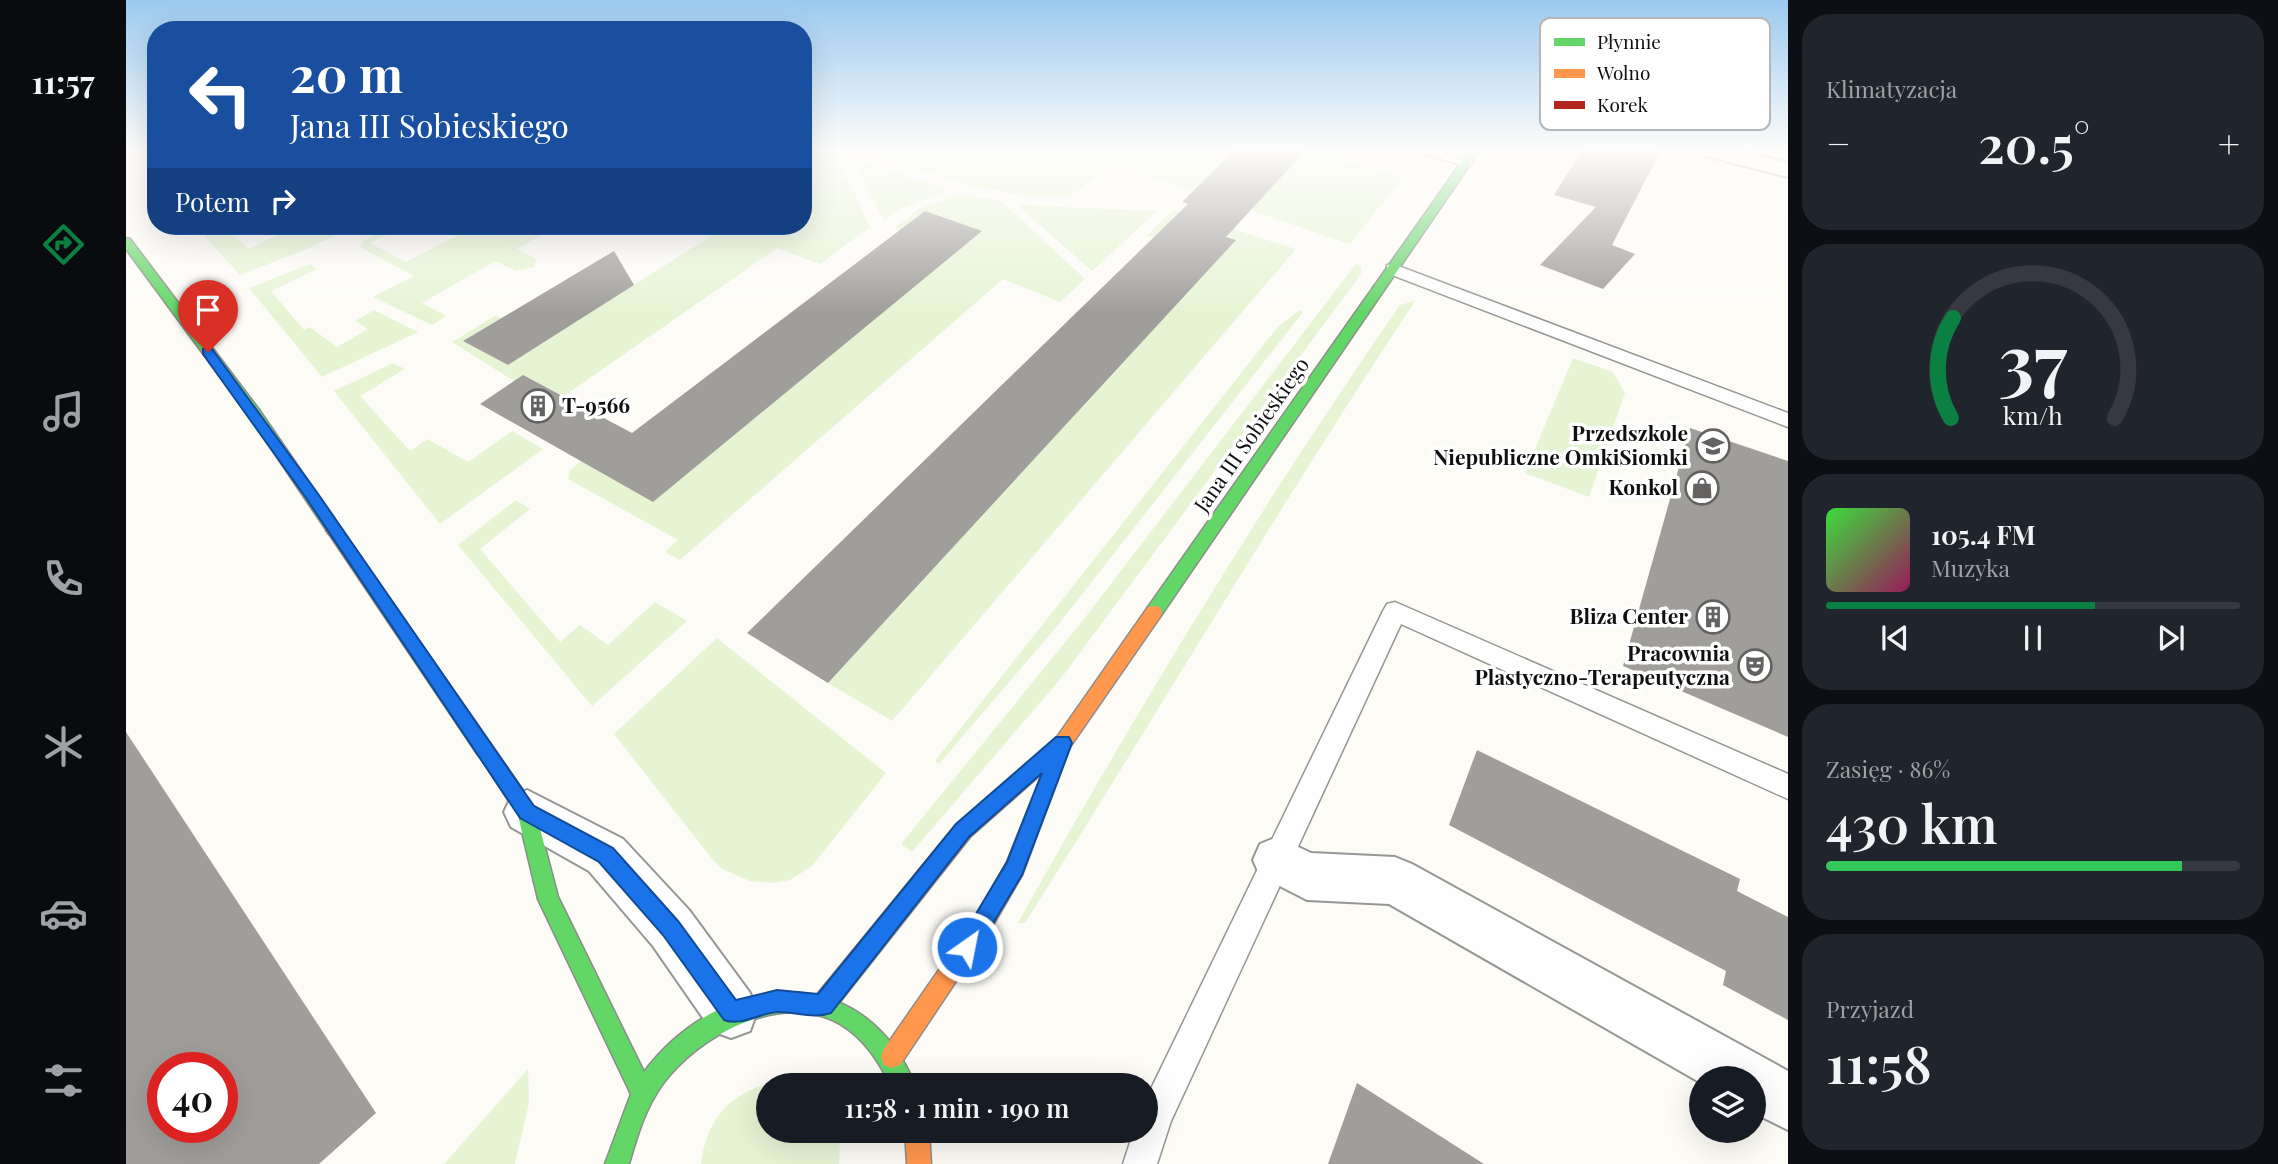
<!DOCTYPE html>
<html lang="pl">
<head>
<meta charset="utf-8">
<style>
  :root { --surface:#171b24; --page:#20242c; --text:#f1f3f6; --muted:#9ea1a6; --line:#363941; --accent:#0b8043 }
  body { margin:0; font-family:"Playfair Display",serif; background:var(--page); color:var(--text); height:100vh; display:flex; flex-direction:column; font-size:26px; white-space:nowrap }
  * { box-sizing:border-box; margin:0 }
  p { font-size:23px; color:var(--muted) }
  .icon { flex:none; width:38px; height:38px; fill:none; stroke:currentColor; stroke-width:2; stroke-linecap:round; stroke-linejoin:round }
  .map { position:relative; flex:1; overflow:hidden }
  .drawer { display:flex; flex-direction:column; gap:14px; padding:14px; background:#0d0f14; width:490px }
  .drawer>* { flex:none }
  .top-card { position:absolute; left:21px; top:21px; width:665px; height:214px; border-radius:28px; box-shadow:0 7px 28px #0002; background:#1a4fa0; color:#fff; overflow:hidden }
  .fabs { position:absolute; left:1563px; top:1066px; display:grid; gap:14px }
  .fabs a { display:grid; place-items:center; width:77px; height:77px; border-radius:50%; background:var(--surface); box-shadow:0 7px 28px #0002; font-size:35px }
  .speed { position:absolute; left:21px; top:1052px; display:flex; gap:14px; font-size:35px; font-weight:700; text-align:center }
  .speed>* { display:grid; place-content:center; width:91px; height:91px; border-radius:50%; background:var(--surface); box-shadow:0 7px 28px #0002; line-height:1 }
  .speed .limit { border:10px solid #d22; background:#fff; color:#111 }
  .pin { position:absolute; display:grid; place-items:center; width:60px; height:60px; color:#fff; margin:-72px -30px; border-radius:50% 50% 50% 0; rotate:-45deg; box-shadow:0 0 7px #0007 }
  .pin .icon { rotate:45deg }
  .me { position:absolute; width:77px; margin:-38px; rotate:33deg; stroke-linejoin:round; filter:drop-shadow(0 0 5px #0008) }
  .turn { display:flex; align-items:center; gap:24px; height:147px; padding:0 28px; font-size:32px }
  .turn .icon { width:91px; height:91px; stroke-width:2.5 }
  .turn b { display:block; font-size:49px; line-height:60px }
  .then { display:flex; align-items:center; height:66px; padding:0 28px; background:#0003; gap:14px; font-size:26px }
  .big { font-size:52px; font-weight:600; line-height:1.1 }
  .drawer .widget { flex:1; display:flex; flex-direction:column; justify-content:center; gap:10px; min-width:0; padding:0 24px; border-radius:28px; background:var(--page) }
  .drawer .dial { align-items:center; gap:0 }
  .dial svg { height:182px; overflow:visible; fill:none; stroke:var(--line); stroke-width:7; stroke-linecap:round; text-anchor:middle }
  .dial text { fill:var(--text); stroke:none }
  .song { display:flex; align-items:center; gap:21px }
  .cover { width:84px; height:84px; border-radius:10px; background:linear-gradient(135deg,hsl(120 70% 55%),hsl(330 70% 35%)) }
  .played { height:7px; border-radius:4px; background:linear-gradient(90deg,var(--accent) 65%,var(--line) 65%) }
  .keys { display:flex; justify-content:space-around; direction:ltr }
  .heat { display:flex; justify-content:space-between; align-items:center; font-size:38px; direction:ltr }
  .charge { height:10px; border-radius:5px; background:linear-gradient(90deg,#34c759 86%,var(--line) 0) }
  .trip { position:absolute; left:630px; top:1073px; width:402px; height:70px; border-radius:35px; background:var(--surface); box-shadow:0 7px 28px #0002; font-weight:600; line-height:70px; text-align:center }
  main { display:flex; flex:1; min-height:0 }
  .tabs { display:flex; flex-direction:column; width:126px; justify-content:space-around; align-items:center; background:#090b0e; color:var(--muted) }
  .tabs .icon { width:49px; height:49px }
  .tabs .on { color:var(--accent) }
  .tabs b { font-size:32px; color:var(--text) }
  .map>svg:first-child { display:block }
  .green { fill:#e6f4d4 }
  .building { fill:#a09e9b; fill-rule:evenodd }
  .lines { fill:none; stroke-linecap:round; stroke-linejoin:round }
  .lane-casing { stroke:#969694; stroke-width:3 }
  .street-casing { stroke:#969694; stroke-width:4 }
  .fast-casing { stroke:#8d8c8a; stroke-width:3 }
  .slow-casing { stroke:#8d8c8a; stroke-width:3 }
  .jam-casing { stroke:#8d8c8a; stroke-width:3 }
  .lane { fill:#fffefe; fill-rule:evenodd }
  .street { fill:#fffefe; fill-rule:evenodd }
  .fast { fill:#63d668; fill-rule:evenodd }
  .slow { fill:#ff974d; fill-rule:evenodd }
  .jam { fill:#b3261e; fill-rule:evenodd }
  .route { fill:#1a73e8; stroke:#114b97; stroke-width:2 }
  .labels { text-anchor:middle; stroke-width:7; stroke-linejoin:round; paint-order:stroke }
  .poi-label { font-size:21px; font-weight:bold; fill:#101010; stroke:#fff; text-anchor:end }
  .street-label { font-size:21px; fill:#101010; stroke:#fff }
  .key { fill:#fff; stroke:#b7b7b7; stroke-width:2 }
  .key-label { font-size:19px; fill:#101010 }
</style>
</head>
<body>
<main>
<nav class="tabs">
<b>11:57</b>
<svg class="icon on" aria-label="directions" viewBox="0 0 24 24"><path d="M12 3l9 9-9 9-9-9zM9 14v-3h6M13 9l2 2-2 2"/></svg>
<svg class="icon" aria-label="music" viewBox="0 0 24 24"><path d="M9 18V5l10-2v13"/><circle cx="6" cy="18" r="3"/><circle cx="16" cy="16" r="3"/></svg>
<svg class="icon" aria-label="phone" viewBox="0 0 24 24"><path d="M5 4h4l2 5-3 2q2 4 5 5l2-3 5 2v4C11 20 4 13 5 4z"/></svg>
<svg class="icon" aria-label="climate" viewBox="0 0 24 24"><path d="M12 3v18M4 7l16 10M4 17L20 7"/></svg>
<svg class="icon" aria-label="car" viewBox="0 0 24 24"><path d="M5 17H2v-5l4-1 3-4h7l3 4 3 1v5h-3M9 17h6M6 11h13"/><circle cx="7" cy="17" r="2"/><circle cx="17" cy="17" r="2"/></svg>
<svg class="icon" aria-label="filters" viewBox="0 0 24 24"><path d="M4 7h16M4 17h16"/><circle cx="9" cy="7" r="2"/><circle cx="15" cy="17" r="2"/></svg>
</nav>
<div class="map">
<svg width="1662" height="1164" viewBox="0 0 1662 1164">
  <rect width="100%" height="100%" fill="#fcfbf6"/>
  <!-- green -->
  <path class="green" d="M 678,150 L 709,153 L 744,227 L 694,264 L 651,248 L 438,396 L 417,386 L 378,413 L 388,381 L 326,342 L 369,316 L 375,318 L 338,341 L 382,365 L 601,226 L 677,226 Z
    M 753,150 L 1025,150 L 1002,170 L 986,165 L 945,196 L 897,196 L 843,185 L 747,155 Z
    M 1040,150 C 1082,150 1110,166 1145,187 L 1180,150 L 1276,178 L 1224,244 L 1013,173 Z
    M 724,157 L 822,190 L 776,208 L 758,220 Z
    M 835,194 L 875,201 L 959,279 L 934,302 L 877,279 L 554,560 L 539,552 L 552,540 L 442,479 L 444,470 L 493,432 L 527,501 L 774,230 L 768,228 L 793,209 Z
    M 891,205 L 1031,211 L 966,271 Z
    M 1047,210 L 1170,249 L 766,721 L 702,683 L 1110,240 L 1047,219 L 1028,238 L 1020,236 Z
    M 69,226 L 95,226 L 123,249 L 170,226 L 229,226 L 181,249 L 114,275 Z
    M 268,226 L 277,226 L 244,243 L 280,262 L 350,226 L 431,226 L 391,249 L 411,259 L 408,267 L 390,271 L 369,261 L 296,303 L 320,316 L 306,325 L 247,297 L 288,276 L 234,247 L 237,241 Z
    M 184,264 L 191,269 L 145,291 L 178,330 L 184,327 L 211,347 L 242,329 L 229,321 L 248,310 L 292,332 L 196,377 L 123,288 Z
    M 1230,264 L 1235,267 L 1235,274 L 936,677 L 786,852 L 775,844 L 958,619 Z
    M 1289,301 C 1154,505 1030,716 899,923 L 892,923 C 1010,711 1136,504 1274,305 Z
    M 1174,310 L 1177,312 L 932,625 L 813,764 L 809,761 L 1138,344 L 1153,326 Z
    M 1447,358 L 1487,372 L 1499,393 L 1463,497 L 1399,473 Z
    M 267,363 L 279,369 L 234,396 L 284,451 L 302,439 L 342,462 L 386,431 L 417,449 L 314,524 L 208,391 Z
    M 390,500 L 404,509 L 354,549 L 434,642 L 454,625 L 482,645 L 529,602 L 561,621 L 466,706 L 332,545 Z
    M 591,638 L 760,773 L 686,866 L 664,880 L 646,883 L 624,881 L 596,869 L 587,860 L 488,734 Z
    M 402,1069 L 403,1103 L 389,1164 L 318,1164 Z
    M 662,1081 L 672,1085 L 642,1085 L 642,1130 L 711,1131 L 714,1141 L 713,1164 L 575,1164 C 581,1113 612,1085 662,1081 Z"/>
  <!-- building -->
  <path class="building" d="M 1109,150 L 1180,150 L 1100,237 L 1110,240 L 702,683 L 621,633 L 1062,204 L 1056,202 Z
    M 1456,150 L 1535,150 L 1486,245 L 1509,254 L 1477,289 L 1414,265 L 1470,207 L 1428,195 Z
    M 799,211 L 856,231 L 527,502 L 354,404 L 397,375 L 506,433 Z
    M 488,251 L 508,285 L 382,365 L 337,341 Z
    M 1564,428 L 1662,461 L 1662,737 L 1497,666 Z
    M 0,732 L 250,1113 L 193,1164 L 0,1164 ZM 37,1068 L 96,1068 L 96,1127 L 37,1127 Z
    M 1351,750 L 1614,879 L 1611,891 L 1662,917 L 1662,1020 L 1597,985 L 1600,971 L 1323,825 Z
    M 1231,1083 L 1358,1164 L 1202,1164 Z"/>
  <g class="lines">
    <defs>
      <path id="lane" d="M 1287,150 L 1311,150 L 1348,163 L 1341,167 Z
        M 1267,264 L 1662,413 L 1662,427 L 1261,273 L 1261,265 Z
        M 1269,602 L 1662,774 L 1662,799 L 1275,624 L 1045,1121 L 1031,1164 L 997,1164 L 1008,1130 L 1020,1130 L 1020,1099 L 1257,611 L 1261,604 Z"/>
      <path id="street" d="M 1572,150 L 1613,150 L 1662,163 L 1662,177 L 1576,155 Z
        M 401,790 L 497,839 L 563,910 L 624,993 L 631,1012 L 624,1031 L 605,1038 L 586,1031 L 527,946 L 463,871 L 385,827 L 378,812 L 385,797 Z
        M 1151,837 L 1185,853 L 1269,857 L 1286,864 L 1662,1071 L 1662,1130 L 1628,1113 L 1628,1078 L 1575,1078 L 1575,1083 L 1263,904 L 1181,900 L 1134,876 L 1127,860 L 1134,844 Z"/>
      <path id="fast" d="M 1344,150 L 1354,150 L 1034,617 L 1022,617 L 1020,612 L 1022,607 Z
        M 0,238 L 4,239 L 134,411 L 213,526 L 216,530 L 213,534 L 203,534 L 124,417 L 0,249 Z
        M 358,741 L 364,743 L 408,806 L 432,897 L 518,1072 C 593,972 736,956 789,1085 L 765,1085 C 752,1061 739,1039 714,1024 C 655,990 571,1036 536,1085 C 519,1109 511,1136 503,1164 L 479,1164 L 505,1094 L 412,899 L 392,815 L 349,749 L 352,743 Z"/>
      <path id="slow" d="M 1028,606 L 1034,607 L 1036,612 L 1034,617 L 944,747 L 896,875 L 863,932 L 774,1065 L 766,1068 L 758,1065 L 755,1057 L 758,1049 L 849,918 L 881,862 L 931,737 L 1022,607 Z
        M 779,1130 L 803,1130 L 805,1164 L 781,1164 Z"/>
      <path id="jam" d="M 208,524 L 213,526 L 364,743 L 367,749 L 364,755 L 358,757 L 352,755 L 203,534 L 200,530 L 203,526 Z
        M 933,739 L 939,741 L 942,747 L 939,753 L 844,837 L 705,1013 L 697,1016 L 689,1013 L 686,1005 L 689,997 L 830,825 L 927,741 Z"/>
    </defs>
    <!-- lane casing -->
    <use href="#lane" class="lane-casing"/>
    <!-- street casing -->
    <use href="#street" class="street-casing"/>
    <!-- fast casing -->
    <use href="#fast" class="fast-casing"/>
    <!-- slow casing -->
    <use href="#slow" class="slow-casing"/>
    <!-- jam casing -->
    <use href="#jam" class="jam-casing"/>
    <!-- lane -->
    <use href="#lane" class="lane"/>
    <!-- street -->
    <use href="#street" class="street"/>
    <!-- fast -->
    <use href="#fast" class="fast"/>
    <!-- slow -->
    <use href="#slow" class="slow"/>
    <!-- jam -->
    <use href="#jam" class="jam"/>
  </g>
  <!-- sky -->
  <linearGradient id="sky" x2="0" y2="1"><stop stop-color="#9bc9ef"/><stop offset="0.48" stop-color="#fefdfb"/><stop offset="1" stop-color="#fefdfb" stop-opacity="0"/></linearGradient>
  <rect width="1662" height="313" fill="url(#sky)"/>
  <!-- route -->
  <path class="route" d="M 77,349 L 86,349 L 190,491 L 408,806 L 487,848 L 552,921 L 610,1000 L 651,990 L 692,994 L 830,824 L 930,737 L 943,737 L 946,743 L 896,875 L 848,955 L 841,958 L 833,955 L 830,947 L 881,862 L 916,773 L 843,837 L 705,1013 C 689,1019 670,1012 653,1012 C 635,1012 615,1027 598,1020 L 537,935 L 473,862 L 394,818 L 180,498 L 77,354 Z"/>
  <!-- icons -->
  <defs>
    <symbol id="building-ring" viewBox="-11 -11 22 22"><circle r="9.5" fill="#fff" stroke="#636260" stroke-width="1.5"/><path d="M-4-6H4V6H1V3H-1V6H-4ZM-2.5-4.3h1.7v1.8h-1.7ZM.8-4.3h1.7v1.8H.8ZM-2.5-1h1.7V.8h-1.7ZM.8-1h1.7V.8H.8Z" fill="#636260"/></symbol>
    <symbol id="school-ring" viewBox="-11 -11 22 22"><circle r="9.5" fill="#fff" stroke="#636260" stroke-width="1.5"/><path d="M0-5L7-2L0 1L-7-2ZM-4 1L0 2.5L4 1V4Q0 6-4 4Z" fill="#636260"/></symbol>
    <symbol id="shop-ring" viewBox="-11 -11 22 22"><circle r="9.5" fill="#fff" stroke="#636260" stroke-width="1.5"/><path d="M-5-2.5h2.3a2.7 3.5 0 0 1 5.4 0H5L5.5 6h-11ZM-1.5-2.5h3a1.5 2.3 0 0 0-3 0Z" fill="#636260"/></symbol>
    <symbol id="theatre-ring" viewBox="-11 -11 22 22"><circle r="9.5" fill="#fff" stroke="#636260" stroke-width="1.5"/><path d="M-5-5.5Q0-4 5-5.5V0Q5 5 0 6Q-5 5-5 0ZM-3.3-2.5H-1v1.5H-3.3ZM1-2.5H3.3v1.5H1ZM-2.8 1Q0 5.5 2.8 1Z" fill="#636260"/></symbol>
  </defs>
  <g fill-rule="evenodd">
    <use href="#building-ring" x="393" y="387" width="38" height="38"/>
    <use href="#school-ring" x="1568" y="427" width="38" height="38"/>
    <use href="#shop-ring" x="1557" y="469" width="38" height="38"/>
    <use href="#building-ring" x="1568" y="598" width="38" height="38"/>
    <use href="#theatre-ring" x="1610" y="647" width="38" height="38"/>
  </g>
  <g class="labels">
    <!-- poi labels -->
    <g class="poi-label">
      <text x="436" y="413" text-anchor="start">T-9566</text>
      <text x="1562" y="441">Przedszkole<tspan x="1562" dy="24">Niepubliczne OmkiSiomki</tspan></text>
      <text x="1552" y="495">Konkol</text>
      <text x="1562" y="624">Bliza Center</text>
      <text x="1604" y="661">Pracownia<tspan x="1604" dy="24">Plastyczno-Terapeutyczna</tspan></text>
    </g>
    <!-- street labels -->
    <g class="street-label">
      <text transform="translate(1126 435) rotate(-55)" y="7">Jana III Sobieskiego</text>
    </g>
  </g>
  <!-- legend -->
  <rect x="1414" y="18" width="230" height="112" rx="10" class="key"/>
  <rect x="1428" y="38" width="31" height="8" fill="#63d668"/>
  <rect x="1428" y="69" width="31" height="9" fill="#ff974d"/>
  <rect x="1428" y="101" width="31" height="8" fill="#b3261e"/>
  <g class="key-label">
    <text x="1471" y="49">Płynnie</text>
    <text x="1471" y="80">Wolno</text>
    <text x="1471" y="112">Korek</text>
  </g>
</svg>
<div class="fabs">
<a><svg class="icon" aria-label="layers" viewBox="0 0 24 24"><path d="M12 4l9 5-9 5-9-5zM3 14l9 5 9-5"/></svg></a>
</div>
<div class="speed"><div class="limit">40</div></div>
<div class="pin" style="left:82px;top:352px;background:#d93025"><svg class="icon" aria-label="arrive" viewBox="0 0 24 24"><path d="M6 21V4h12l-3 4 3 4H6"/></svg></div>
<svg class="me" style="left:841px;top:947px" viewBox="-20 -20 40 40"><circle r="17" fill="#1a73e8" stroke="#fff" stroke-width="3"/><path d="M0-11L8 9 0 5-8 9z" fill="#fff"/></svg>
<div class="trip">11:58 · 1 min · 190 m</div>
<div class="top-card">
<div class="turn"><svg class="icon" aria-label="left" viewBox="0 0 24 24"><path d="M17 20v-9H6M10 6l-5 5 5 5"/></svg><div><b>20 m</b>Jana III Sobieskiego</div></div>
<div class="then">Potem<svg class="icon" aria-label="right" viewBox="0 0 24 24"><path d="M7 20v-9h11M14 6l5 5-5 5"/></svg></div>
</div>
</div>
<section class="drawer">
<div class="widget"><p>Klimatyzacja</p>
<div class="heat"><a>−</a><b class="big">20.5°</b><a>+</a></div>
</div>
<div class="widget dial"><svg viewBox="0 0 100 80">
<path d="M14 69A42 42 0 1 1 86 69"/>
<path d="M14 69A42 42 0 0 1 15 25" stroke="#0b8043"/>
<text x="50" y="56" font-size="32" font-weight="700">37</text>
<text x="50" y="72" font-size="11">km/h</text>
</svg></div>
<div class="widget">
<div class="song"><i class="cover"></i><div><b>105.4 FM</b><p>Muzyka</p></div></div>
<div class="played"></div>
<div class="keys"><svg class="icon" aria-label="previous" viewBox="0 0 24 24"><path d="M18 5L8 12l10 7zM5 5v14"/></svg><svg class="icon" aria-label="pause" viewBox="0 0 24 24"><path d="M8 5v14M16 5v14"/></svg><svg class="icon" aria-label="next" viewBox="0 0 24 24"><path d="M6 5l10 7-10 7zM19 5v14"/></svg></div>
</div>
<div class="widget"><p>Zasięg · 86%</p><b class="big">430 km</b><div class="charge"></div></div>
<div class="widget"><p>Przyjazd</p><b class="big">11:58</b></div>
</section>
</main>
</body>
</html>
